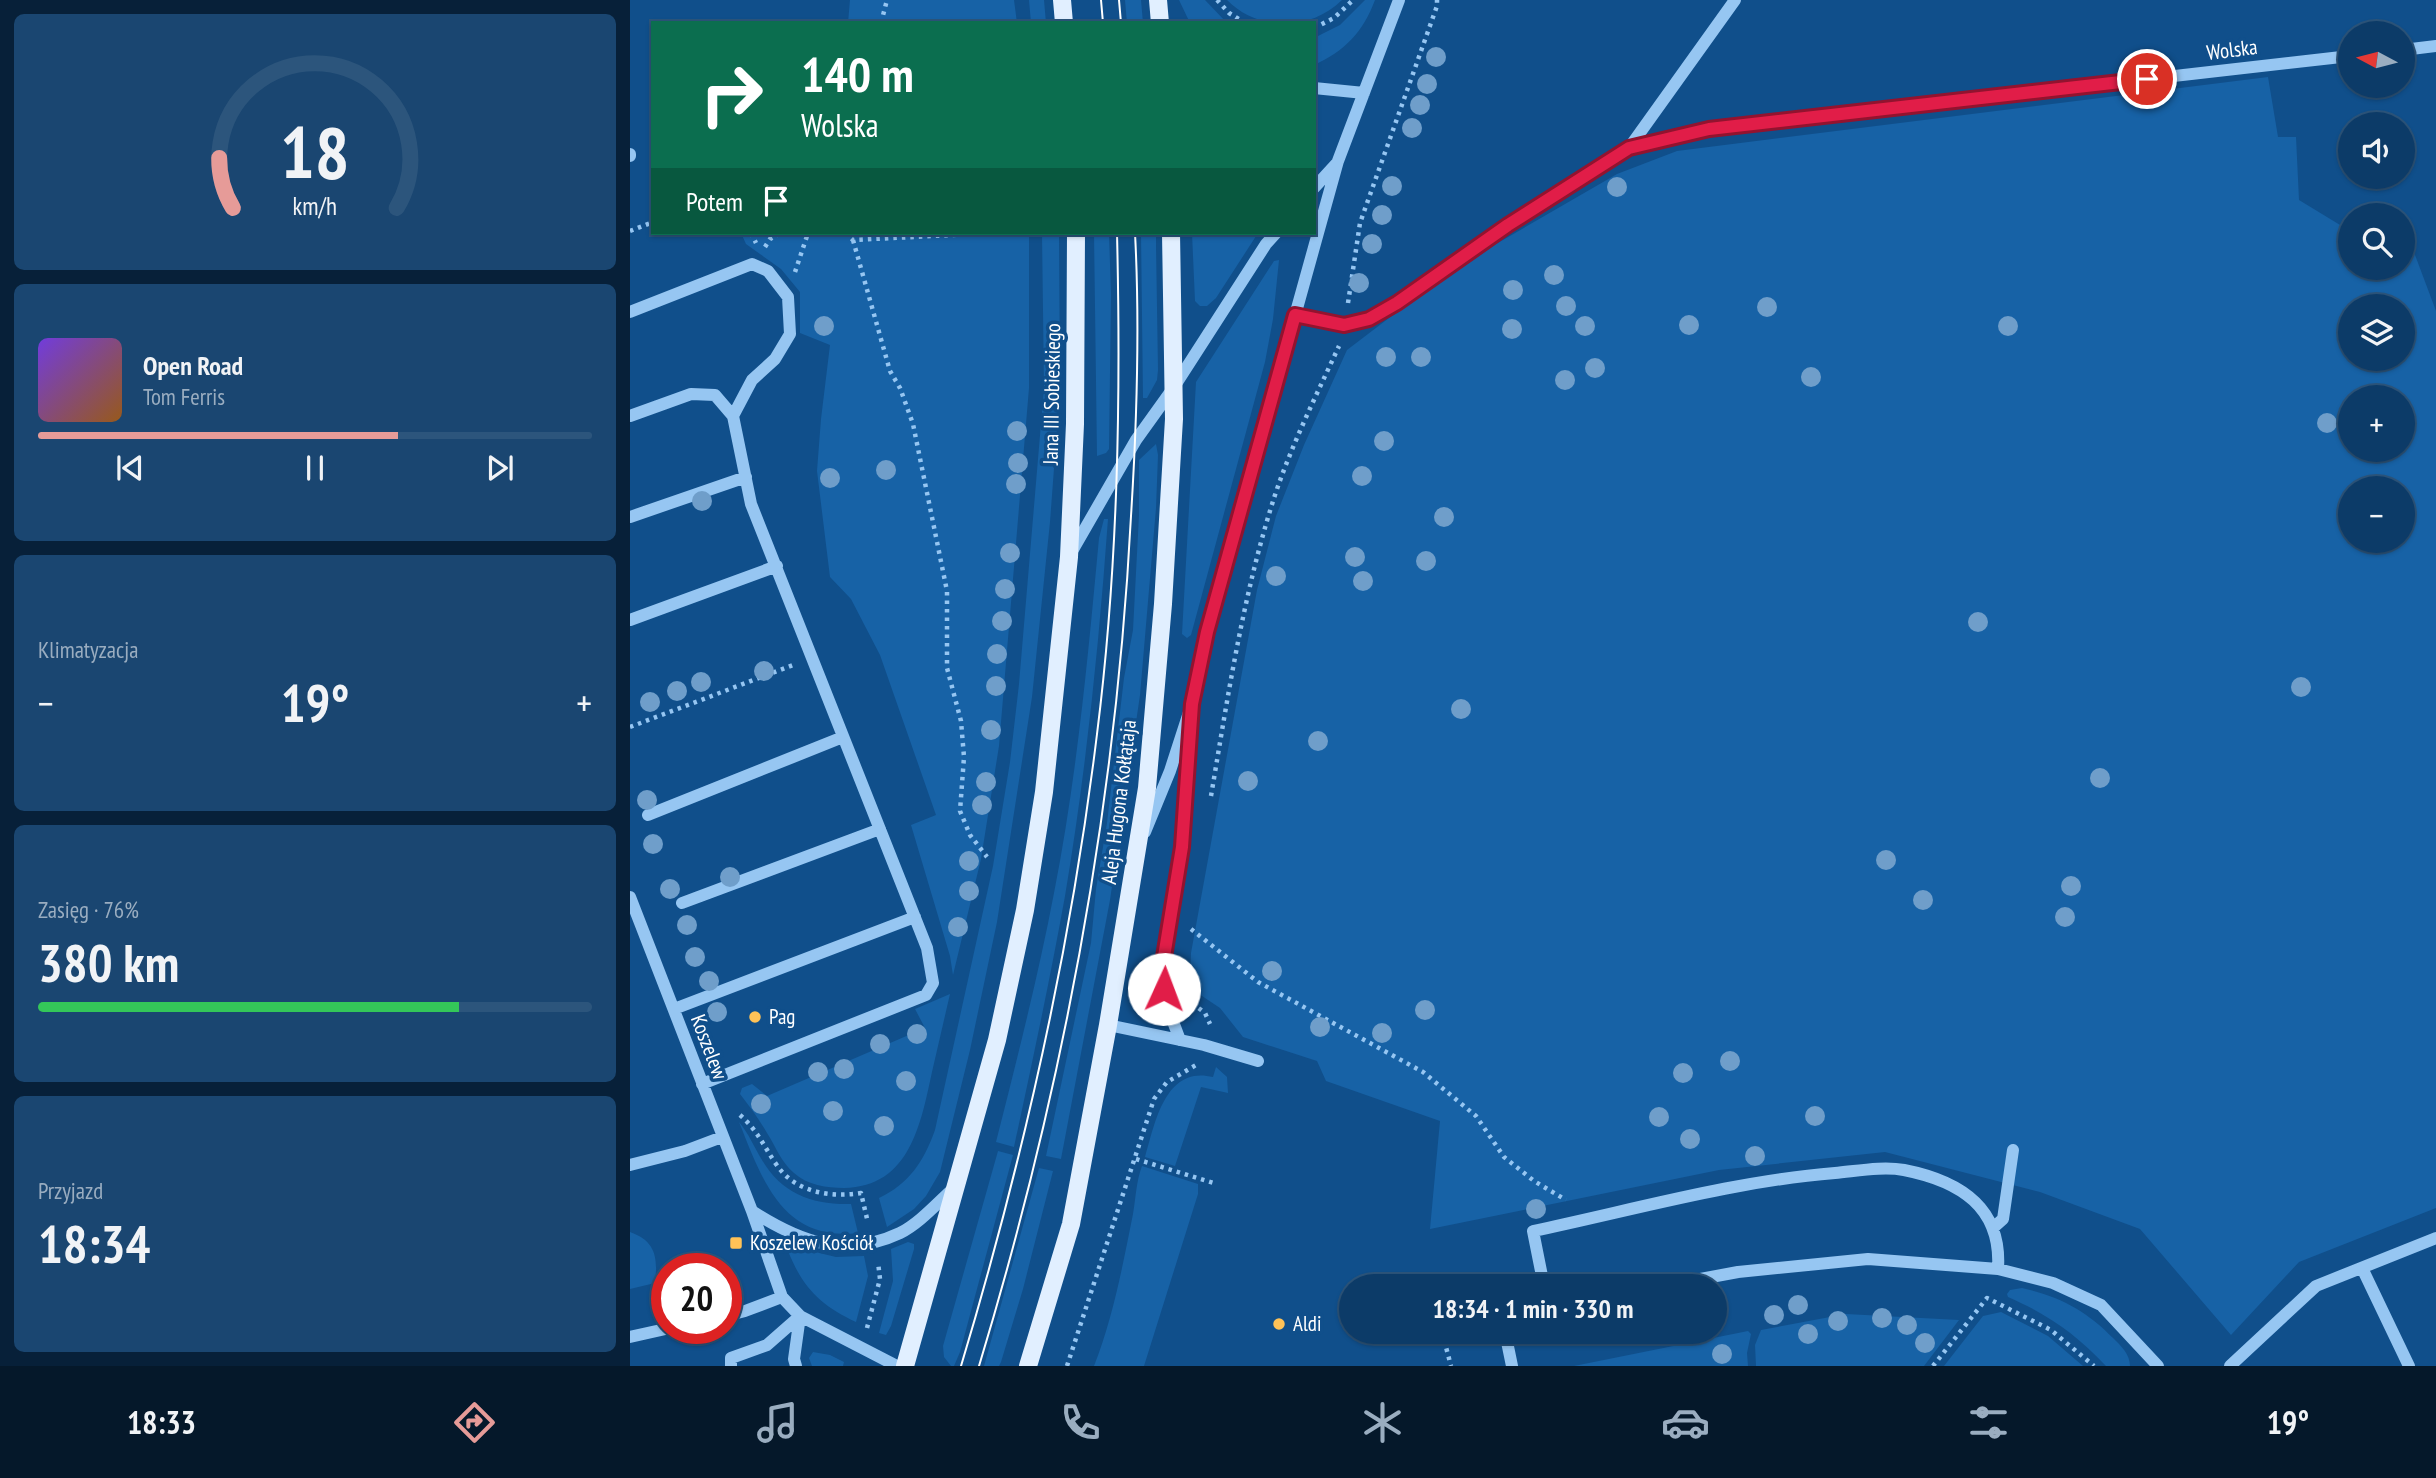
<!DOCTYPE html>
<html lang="pl">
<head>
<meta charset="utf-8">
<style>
  :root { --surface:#0c3b68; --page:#1a4671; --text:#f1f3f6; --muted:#9aadc0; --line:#2c557c; --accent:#e69b98 }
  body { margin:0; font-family:"PT Sans Narrow",sans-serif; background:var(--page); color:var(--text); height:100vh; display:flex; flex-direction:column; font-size:26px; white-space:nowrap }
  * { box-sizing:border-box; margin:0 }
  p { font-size:23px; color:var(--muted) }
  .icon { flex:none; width:38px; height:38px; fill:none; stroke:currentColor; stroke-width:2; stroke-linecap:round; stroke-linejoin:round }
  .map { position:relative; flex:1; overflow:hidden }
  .panel { display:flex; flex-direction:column; gap:14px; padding:14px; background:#072039; width:630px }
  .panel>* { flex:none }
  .hud { position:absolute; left:21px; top:21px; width:665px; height:214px; border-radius:0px; box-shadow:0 2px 5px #0004,0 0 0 2px var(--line); background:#0b6e4f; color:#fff; overflow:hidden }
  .needle { width:46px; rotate:277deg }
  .fabs { position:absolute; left:1708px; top:21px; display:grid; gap:14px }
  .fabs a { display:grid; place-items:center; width:77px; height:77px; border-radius:50%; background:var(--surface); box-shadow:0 2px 5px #0004,0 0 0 2px var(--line); font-size:35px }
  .speed { position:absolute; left:21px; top:1253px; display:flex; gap:14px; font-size:35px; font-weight:700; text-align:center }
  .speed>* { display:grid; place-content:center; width:91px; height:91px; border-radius:50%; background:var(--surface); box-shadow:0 2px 5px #0004,0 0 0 2px var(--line); line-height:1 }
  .speed .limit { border:10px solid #d22; background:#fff; color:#111 }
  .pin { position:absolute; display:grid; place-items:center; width:60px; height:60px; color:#fff; margin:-30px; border:4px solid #fff; border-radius:50%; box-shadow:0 2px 7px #0007 }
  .me { position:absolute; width:77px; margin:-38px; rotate:2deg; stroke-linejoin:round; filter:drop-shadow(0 0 5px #0008) }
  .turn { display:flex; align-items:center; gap:24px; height:147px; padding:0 35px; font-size:32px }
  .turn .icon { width:91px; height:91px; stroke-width:2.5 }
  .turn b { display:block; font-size:49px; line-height:60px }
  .then { display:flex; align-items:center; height:66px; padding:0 35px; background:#0003; gap:14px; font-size:26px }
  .big { font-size:52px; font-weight:800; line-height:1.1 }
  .panel .card { flex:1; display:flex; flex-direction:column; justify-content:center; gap:10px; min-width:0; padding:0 24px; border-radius:10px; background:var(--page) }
  .panel .dial { align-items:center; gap:0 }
  .dial svg { height:182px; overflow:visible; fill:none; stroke:var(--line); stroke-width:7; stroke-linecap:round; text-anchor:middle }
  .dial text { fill:var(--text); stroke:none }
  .song { display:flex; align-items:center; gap:21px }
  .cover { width:84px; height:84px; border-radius:10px; background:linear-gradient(135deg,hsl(260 70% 55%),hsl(30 70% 35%)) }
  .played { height:7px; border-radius:4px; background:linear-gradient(90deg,var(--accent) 65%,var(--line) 65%) }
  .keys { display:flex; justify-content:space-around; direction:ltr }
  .heat { display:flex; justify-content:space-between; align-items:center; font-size:38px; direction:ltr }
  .charge { height:10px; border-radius:5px; background:linear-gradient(90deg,#34c759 76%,var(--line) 0) }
  .trip { position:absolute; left:709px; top:1274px; width:388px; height:70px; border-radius:35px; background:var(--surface); box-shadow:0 2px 5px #0004,0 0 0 2px var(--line); font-weight:800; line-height:70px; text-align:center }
  .menu { display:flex; height:112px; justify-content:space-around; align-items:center; background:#05182a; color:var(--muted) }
  .menu .icon { width:49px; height:49px }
  .menu .active { color:var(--accent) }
  .menu b { font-size:32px; color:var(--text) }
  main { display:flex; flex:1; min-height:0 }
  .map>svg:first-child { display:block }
  .green { fill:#1762a6; fill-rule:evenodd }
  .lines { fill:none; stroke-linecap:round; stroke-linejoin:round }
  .path { stroke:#96c6f2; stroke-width:4.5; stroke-dasharray:3.5 5; stroke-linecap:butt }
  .minor { stroke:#96c6f2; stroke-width:12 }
  .major { stroke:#e1efff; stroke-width:18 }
  .tram { stroke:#fff; stroke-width:2 }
  .tree { fill:#6f9eca }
  .route-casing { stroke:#92132f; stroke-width:18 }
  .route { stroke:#e11d48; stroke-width:12 }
  .poi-dot { fill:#ffc257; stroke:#104f8b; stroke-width:2.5 }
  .labels { text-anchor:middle; stroke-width:7; stroke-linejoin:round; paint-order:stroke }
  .street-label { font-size:21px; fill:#fff; stroke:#104f8b }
  .poi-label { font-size:21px; fill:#fff; stroke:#104f8b; text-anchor:start }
</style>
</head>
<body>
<main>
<section class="panel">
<div class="card dial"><svg viewBox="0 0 100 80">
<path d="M14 69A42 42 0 1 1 86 69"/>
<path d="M14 69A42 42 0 0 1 8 47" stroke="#e69b98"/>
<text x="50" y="56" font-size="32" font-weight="700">18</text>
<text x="50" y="72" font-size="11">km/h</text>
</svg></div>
<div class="card">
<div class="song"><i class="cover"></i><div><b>Open Road</b><p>Tom Ferris</p></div></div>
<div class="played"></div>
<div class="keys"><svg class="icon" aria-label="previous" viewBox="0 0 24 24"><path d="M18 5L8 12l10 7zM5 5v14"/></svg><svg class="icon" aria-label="pause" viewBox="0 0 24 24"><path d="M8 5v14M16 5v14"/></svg><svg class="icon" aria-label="next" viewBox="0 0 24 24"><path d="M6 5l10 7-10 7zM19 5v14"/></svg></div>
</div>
<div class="card"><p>Klimatyzacja</p>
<div class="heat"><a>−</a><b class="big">19°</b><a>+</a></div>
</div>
<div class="card"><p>Zasięg · 76%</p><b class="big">380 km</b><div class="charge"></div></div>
<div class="card"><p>Przyjazd</p><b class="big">18:34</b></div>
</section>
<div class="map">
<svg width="1806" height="1366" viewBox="0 0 1806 1366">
  <rect width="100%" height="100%" fill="#104f8b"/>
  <!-- green -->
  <path class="green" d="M 220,0 L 384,0 L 387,23 L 218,23 Z
    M 399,0 L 414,0 L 416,23 L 401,23 Z
    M 495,0 L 511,0 L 513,23 L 497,23 Z
    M 549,0 L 575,0 L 597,23 L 560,23 Z
    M 597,0 L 712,0 C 681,31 628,32 597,0 Z
    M 735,0 L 745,0 C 733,32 715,51 684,65 L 684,38 L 710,25 Z
    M 1638,77 L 1648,137 L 1666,137 L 1669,200 L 1715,228 L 1720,227 L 1720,268 L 1773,268 L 1773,223 L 1806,311 L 1806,1208 L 1669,1262 L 1601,1335 L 1510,1229 L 1410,1192 L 1255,1152 L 1089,1170 L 800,1229 L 810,1121 L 696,1081 L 687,1061 L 613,1037 L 590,1008 L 566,992 L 560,977 L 561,953 L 627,590 L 646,516 L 674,445 L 717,350 L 759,318 L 866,244 L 987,174 L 1047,151 ZM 1720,306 L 1773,306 L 1773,359 L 1720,359 ZM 1720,397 L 1773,397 L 1773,450 L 1720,450 ZM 1720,488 L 1773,488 L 1773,541 L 1720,541 Z
    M 111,233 L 399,233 L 399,388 L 369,746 L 351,859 L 323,975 L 320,956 L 281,825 L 306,815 L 250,655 L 221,599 L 200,577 L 187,471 L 191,419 L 200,345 L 170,333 L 170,292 L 151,269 L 116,244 Z
    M 412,233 L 429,233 L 430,388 L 420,522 L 402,697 L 367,922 L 340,1050 L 310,1172 L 296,1196 L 284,1209 L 257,1227 L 249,1198 C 279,1184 294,1161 305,1130 L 363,866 L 380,762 L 389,684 L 414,388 Z
    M 464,233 L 479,233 L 481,295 L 479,449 L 476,453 L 467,456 Z
    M 511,233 L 526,233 L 526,245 L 528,370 L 527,380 L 517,398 L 513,398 Z
    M 562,233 L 628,233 L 586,298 L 577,306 L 570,306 L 565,301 Z
    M 649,260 L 643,319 L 635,362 L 561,635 L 557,638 L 552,634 L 566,382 L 644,261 Z
    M 526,444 L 528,455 L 526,508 L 510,695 L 480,900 L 431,1159 L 416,1156 L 461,943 L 466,889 L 477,823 L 494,678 L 503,630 L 509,515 L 509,460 Z
    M 474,519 L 478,519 C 469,645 456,771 435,896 C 420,980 402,1063 384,1147 L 366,1142 C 387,1059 408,977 424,893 C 447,776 458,657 469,538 Z
    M 320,994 C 314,1020 308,1046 302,1072 C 291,1123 280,1187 214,1188 C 197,1188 177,1185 164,1173 C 151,1162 146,1147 137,1133 C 129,1119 120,1107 110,1094 L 112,1088 L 122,1084 L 137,1096 L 295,1028 L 285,1009 Z
    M 586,1067 L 597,1077 L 598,1093 L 571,1087 L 545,1166 L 515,1157 C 525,1123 535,1065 583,1077 Z
    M 109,1122 C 119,1134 124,1147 132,1160 C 152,1194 183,1205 221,1204 L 228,1233 C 152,1242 132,1179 109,1122 Z
    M 368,1151 L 383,1155 L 330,1352 L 324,1366 L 321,1366 L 314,1357 L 313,1346 Z
    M 512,1166 L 568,1184 L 568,1194 L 514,1366 L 464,1366 C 483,1318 493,1264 503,1214 C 506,1197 506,1182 512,1166 Z
    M 409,1168 L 423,1171 L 393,1289 L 371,1362 L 369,1366 L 354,1366 Z
    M 0,1232 C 26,1241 28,1258 25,1283 L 0,1289 Z
    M 278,1242 L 284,1244 L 284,1249 L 261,1326 L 256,1335 L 249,1333 L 263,1281 L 261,1249 Z
    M 160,1246 L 206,1257 L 234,1256 L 238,1276 L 226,1322 C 190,1305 173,1288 158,1251 Z
    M 1392,1288 C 1429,1296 1457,1311 1483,1338 C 1491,1346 1500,1354 1500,1366 L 1476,1366 C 1446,1334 1417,1314 1378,1297 L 1377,1294 L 1380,1290 Z
    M 1371,1312 L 1418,1336 L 1453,1366 L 1314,1366 L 1353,1316 Z
    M 1216,1314 L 1329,1320 L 1294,1366 L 1126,1366 L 1125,1345 L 1131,1330 Z
    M 1118,1331 L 1121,1334 L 1117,1353 L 1118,1366 L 944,1366 Z
    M 183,1352 L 200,1355 L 214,1362 L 213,1366 L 182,1366 L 179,1358 Z"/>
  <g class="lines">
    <!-- path -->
    <path class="path" d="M 587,0 L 599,13 L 615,23
      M 251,23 L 257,0
      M 684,28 L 704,18 L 723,0
      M 0,231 L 23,222
      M 121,233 L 126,243
      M 215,233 L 223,240 L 363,233
      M 223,240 L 260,371 L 270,388 L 283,424 L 317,591 L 317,668 L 331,721 L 334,757 L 330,811 L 340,835 L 357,857
      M 135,247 L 140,239 L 151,233
      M 165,272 L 178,233
      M 718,303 L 730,223 L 807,6 L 807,0
      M 0,727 L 163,665
      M 581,796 C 598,696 613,595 644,498 C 661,446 686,396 709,346
      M 561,929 L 628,982 L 793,1072 L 846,1116 L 874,1157 L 904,1181 L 936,1200
      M 562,1003 L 575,1013 L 580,1024
      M 110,1115 C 128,1131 133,1145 146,1164 C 164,1192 200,1198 231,1193 L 238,1223
      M 506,1159 L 587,1184
      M 731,1285 L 734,1286
      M 237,1328 L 250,1279 L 248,1262
      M 812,1332 L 821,1366
      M 437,1366 L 524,1099 L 537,1082 L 566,1065
      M 1303,1366 L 1357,1298 L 1421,1330 L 1464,1366"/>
    <!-- minor -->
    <path class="minor" d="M 1773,50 L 1806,46
      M 684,88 L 734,93
      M 999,148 L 1105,0
      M 0,154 L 0,156
      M 684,188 L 706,164
      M 0,312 L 122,264 L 138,271 L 158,297 L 160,334 L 145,359 L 122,380 L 103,416
      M 665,315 L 714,325 L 739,319 L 767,303 L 878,225 L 999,148 L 1079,129 L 1720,56
      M 0,416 L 61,394 L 85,395 L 103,416 L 121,504 L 297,948 L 303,983 L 296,995 L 72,1084
      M 0,517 L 116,477
      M 441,553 L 506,440 L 544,387 L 636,244 L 646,233
      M 0,620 L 147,566
      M 18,815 L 213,737
      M 515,832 L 540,771 L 562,703 L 577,632 L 708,161 L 769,0
      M 0,897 L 122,1211 L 152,1297 L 170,1316 L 267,1366
      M 52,903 L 250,829
      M 44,1009 L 285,917
      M 478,1025 L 574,1045 L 628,1061
      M 550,1040 L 536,1003 L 531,975 L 552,847 L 561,723
      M 0,1165 L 55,1151 L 92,1137
      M 122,1211 C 170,1242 215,1259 270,1233 C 290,1223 308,1202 324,1188
      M 1364,1227 L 1373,1219 L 1383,1150
      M 1732,1268 L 1779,1366
      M 914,1286 L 903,1231 C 1003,1210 1104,1181 1205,1173 C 1227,1171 1253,1166 1274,1170 C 1330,1181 1372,1207 1368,1269
      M 1032,1286 L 1108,1272 L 1238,1259 L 1368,1269 L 1423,1283 L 1471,1305 L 1528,1366
      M 96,1316 L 115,1311 L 152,1297
      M 875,1332 L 882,1366
      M 0,1337 L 40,1328
      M 101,1366 L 101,1358 L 137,1345 L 170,1316
      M 166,1366 L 164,1359 L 170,1316
      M 1600,1366 L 1686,1286 L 1806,1238"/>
    <!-- major -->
    <path class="major" d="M 432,0 L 434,23
      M 528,0 L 530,23
      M 275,1366 L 367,1040 L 395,910 L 414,792 L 439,557 L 445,424 L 446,233
      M 398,1366 L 441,1224 L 478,1025 L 517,788 L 533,604 L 544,419 L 541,233"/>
    <!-- tram -->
    <path class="tram" d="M 471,0 L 473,23
      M 489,0 L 491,23
      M 331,1366 C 393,1160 441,948 467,734 C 488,568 491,400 487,233
      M 349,1366 C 433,1089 486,805 501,516 C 507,421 510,327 505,233"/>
  </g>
  <!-- trees -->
  <g class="tree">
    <circle cx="806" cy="57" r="10"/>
    <circle cx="797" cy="84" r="10"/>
    <circle cx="790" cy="105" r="10"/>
    <circle cx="782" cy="128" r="10"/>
    <circle cx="762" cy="186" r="10"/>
    <circle cx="987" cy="187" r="10"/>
    <circle cx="752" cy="215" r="10"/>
    <circle cx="742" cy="244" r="10"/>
    <circle cx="924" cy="275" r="10"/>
    <circle cx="729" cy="283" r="10"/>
    <circle cx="883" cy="290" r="10"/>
    <circle cx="936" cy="306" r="10"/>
    <circle cx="1137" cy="307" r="10"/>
    <circle cx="1059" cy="325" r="10"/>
    <circle cx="194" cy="326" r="10"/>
    <circle cx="955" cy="326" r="10"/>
    <circle cx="1378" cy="326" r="10"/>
    <circle cx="882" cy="329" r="10"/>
    <circle cx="756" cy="357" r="10"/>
    <circle cx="791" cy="357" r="10"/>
    <circle cx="965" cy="368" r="10"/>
    <circle cx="1181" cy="377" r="10"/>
    <circle cx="935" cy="380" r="10"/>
    <circle cx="1697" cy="423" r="10"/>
    <circle cx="387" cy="431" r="10"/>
    <circle cx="754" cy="441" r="10"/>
    <circle cx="388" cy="463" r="10"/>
    <circle cx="256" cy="470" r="10"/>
    <circle cx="732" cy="476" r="10"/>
    <circle cx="200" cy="478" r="10"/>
    <circle cx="386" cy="484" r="10"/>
    <circle cx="72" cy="501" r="10"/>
    <circle cx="814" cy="517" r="10"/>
    <circle cx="380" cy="553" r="10"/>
    <circle cx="725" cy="557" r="10"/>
    <circle cx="796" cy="561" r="10"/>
    <circle cx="646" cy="576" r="10"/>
    <circle cx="733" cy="581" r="10"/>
    <circle cx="375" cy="589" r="10"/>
    <circle cx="372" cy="621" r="10"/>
    <circle cx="1348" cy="622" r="10"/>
    <circle cx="367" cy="654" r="10"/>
    <circle cx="134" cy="671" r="10"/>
    <circle cx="71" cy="682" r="10"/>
    <circle cx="366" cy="686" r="10"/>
    <circle cx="1671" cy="687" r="10"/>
    <circle cx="47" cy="691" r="10"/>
    <circle cx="20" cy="702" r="10"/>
    <circle cx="831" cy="709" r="10"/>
    <circle cx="361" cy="730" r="10"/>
    <circle cx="688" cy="741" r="10"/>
    <circle cx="1470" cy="778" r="10"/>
    <circle cx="618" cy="781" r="10"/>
    <circle cx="356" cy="782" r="10"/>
    <circle cx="17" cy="800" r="10"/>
    <circle cx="352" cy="805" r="10"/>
    <circle cx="23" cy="844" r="10"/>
    <circle cx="1256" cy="860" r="10"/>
    <circle cx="339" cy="861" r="10"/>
    <circle cx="100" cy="877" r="10"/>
    <circle cx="1441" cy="886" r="10"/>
    <circle cx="40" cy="889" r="10"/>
    <circle cx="339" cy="891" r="10"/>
    <circle cx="1293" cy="900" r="10"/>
    <circle cx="1435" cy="917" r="10"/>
    <circle cx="57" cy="925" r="10"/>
    <circle cx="328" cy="927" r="10"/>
    <circle cx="65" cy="957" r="10"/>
    <circle cx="642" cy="971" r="10"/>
    <circle cx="79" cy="981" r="10"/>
    <circle cx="795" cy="1010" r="10"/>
    <circle cx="87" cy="1012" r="10"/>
    <circle cx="690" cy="1027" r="10"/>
    <circle cx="752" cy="1033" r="10"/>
    <circle cx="287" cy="1034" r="10"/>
    <circle cx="250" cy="1044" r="10"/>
    <circle cx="1100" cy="1061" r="10"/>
    <circle cx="214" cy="1069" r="10"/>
    <circle cx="188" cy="1072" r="10"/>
    <circle cx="1053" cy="1073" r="10"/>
    <circle cx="276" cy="1081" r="10"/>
    <circle cx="131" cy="1104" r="10"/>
    <circle cx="203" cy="1111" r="10"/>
    <circle cx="1185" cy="1116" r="10"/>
    <circle cx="1029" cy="1117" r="10"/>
    <circle cx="254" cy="1126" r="10"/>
    <circle cx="1060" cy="1139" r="10"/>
    <circle cx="1125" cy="1156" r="10"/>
    <circle cx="906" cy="1209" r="10"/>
    <circle cx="1168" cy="1305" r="10"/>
    <circle cx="1144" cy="1315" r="10"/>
    <circle cx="1252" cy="1318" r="10"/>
    <circle cx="1208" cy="1321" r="10"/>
    <circle cx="1277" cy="1325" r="10"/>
    <circle cx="1178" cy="1334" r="10"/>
    <circle cx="1295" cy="1343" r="10"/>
    <circle cx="1092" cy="1354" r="10"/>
  </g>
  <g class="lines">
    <defs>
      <path id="route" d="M 534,989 L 531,975 L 552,847 L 562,704 L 577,632 L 665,315 L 714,325 L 739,319 L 767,303 L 878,225 L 999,148 L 1079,129 L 1517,79"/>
    </defs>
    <!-- route casing -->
    <use href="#route" class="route-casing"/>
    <!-- route -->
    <use href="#route" class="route"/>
  </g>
  <!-- markers -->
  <g class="poi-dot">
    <circle cx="125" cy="1017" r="7"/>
    <rect x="99" y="1236" width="14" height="14" rx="3.5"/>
    <circle cx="649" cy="1324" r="7"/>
  </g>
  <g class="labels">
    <!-- street labels -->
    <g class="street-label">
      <text transform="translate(1602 50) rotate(-7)" y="7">Wolska</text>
      <text transform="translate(422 394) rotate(-89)" y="7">Jana III Sobieskiego</text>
      <text transform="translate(489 802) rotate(-83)" y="7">Aleja Hugona Kołłątaja</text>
      <text transform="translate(79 1047) rotate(69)" y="7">Koszelew</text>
    </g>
    <!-- poi labels -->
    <g class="poi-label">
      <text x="139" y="1024">Pag</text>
      <text x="120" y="1250">Koszelew Kościół</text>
      <text x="663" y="1331">Aldi</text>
    </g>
  </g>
</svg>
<div class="fabs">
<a><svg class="needle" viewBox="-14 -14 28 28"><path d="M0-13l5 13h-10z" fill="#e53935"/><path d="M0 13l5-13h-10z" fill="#9aadc0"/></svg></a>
<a><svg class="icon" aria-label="sound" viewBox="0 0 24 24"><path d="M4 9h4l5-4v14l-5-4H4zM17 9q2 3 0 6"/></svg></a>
<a><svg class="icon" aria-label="search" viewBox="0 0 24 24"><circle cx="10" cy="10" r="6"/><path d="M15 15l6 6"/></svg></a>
<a><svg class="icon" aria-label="layers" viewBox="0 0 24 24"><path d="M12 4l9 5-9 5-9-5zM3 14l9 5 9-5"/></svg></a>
<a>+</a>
<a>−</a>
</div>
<div class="speed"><div class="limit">20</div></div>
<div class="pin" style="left:1517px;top:79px;background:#d93025"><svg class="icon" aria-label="arrive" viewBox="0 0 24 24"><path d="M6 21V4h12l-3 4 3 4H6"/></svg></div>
<svg class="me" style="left:534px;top:989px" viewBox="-20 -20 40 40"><circle r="19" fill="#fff"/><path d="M0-13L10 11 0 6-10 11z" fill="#e11d48"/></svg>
<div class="trip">18:34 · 1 min · 330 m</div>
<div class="hud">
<div class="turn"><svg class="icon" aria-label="right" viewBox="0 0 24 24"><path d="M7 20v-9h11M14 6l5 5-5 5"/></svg><div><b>140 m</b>Wolska</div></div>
<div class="then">Potem<svg class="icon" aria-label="arrive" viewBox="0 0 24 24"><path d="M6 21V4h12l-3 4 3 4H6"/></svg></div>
</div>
</div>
</main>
<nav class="menu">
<b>18:33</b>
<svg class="icon active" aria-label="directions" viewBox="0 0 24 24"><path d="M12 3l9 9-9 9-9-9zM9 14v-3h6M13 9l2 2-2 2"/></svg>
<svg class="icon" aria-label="music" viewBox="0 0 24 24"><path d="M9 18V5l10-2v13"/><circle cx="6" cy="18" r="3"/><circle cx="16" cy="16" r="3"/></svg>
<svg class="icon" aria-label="phone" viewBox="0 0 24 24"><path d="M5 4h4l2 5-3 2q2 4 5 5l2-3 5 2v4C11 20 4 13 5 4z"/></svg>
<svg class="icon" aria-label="climate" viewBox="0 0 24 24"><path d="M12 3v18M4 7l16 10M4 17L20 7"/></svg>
<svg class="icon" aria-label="car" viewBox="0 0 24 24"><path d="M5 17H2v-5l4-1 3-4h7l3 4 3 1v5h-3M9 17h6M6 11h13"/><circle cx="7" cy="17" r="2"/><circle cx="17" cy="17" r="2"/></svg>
<svg class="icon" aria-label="filters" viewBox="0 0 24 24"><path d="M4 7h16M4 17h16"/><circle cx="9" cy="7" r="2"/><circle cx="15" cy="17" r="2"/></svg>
<b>19°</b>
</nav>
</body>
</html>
